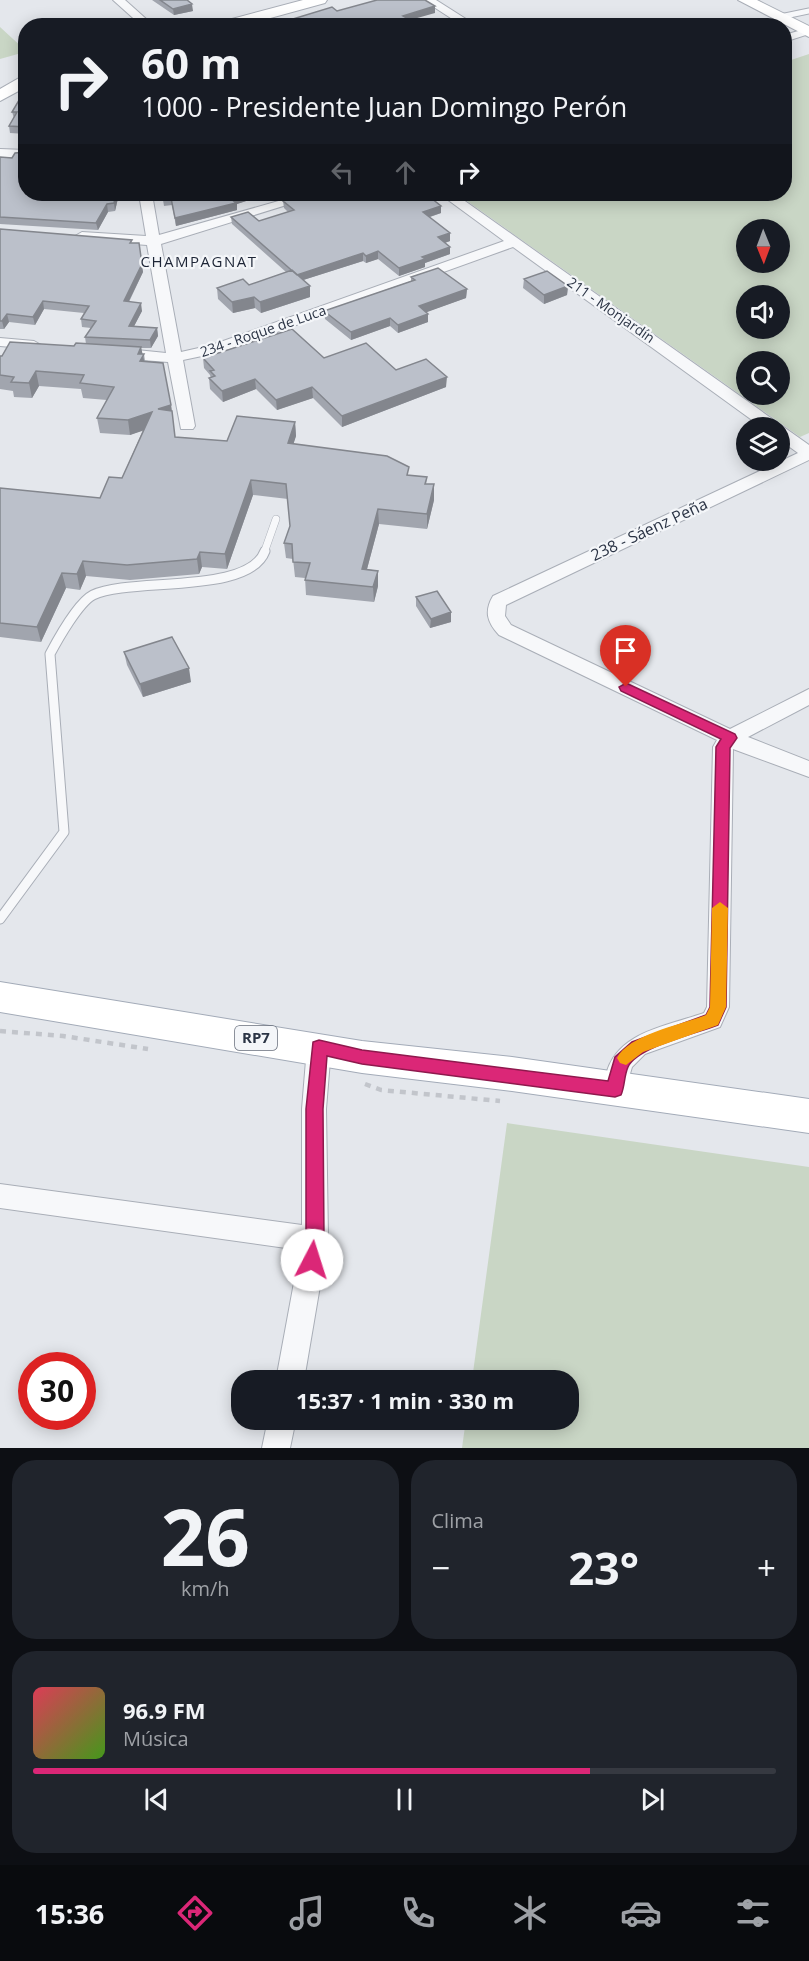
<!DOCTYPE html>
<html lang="es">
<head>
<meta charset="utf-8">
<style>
  :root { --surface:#171b24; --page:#20242c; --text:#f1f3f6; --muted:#9ea1a6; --line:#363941; --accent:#db2777 }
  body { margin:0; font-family:"Open Sans",sans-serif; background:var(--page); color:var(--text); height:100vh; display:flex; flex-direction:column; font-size:22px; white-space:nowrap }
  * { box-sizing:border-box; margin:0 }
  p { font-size:20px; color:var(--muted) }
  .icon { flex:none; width:33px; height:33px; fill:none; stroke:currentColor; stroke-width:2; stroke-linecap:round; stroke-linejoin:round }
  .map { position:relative; height:1448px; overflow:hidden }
  .panel { display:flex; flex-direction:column; gap:12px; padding:12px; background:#0d0f14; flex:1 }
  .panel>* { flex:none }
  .hud { position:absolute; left:18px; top:18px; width:774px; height:183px; border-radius:24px; box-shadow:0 3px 15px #0003; background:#171b24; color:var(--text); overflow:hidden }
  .needle { width:39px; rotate:179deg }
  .fabs { position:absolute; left:736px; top:219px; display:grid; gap:12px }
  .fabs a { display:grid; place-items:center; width:54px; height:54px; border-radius:50%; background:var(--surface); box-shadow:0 3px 15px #0003; font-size:30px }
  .speed { position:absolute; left:18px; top:1352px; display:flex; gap:12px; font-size:30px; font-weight:700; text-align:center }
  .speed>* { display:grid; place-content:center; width:78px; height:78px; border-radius:50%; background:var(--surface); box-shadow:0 3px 15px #0003; line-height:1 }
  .speed .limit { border:9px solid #d22; background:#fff; color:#111 }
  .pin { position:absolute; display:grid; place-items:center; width:51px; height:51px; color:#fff; margin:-62px -26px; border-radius:50% 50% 50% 0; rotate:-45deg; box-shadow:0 0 6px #0007 }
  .pin .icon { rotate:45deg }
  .me { position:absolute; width:66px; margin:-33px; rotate:5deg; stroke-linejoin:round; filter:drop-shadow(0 0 4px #0008) }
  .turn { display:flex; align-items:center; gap:21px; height:126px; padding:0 24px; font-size:27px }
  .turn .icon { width:78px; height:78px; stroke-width:2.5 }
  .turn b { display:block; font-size:42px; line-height:51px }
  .lanes { display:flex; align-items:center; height:57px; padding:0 24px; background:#0003; justify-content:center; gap:30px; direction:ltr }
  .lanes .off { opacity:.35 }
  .big { font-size:45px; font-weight:700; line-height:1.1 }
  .panel .widget { flex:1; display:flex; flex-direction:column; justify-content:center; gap:9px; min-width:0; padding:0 21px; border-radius:24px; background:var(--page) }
  .panel .dial { align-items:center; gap:0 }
  .dial b { font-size:78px; line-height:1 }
  .song { display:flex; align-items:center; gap:18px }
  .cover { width:72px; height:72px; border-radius:9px; background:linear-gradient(135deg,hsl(350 70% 55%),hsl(100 70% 35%)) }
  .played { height:6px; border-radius:3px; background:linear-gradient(90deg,var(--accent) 75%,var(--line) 75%) }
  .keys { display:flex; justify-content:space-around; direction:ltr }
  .heat { display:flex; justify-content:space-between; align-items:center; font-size:33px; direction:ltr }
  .panel .tiles { flex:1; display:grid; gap:12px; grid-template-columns:1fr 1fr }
  .widget:last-child { grid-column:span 2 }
  .trip { position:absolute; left:231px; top:1370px; width:348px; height:60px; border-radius:24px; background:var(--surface); box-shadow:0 3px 15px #0003; font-weight:700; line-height:60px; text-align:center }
  .tabs { display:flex; height:96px; justify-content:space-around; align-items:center; background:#090b0e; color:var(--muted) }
  .tabs .icon { width:42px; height:42px }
  .tabs .active { color:var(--accent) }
  .tabs b { font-size:27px; color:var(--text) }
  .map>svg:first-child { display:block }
  .green { fill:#c9d6c5; fill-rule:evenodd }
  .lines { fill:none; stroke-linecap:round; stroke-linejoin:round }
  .lane-far2-casing { stroke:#a9aeb7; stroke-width:7 }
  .lane-far1-casing { stroke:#a9aeb7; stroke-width:8 }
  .lane-casing { stroke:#a9aeb7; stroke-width:11 }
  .street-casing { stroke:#a9aeb7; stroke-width:2 }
  .secondary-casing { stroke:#a9aeb7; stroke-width:2 }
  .primary-casing { stroke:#a3abb8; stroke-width:2 }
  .path { stroke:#c2c5cb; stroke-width:4.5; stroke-dasharray:6 6; stroke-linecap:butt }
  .lane-far2 { stroke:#f7f8fa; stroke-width:5 }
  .lane-far1 { stroke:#f7f8fa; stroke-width:7 }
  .lane { stroke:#f7f8fa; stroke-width:9 }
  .street { fill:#f7f8fa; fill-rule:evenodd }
  .secondary { fill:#fff; fill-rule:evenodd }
  .primary { fill:#fff; fill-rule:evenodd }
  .wall { fill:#a1a5ae }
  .shaded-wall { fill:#83868d }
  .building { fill:#bbc0ca; stroke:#83868d; stroke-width:1.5 }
  .route { fill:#db2777; stroke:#8e194d; stroke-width:1.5 }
  .slow { fill:#f59e0b }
  .labels { text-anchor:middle; stroke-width:4.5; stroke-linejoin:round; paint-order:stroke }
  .far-street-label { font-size:14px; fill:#2b3445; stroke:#f4f6f9 }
  .far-neighbourhood-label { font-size:15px; letter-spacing:1.5px; fill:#1d2536; stroke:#f4f6f9 }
  .shield { fill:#f4f6f9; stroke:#676e7b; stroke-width:1.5 }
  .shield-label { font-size:15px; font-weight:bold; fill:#2b3445 }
  .street-label { font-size:16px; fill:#2b3445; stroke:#f4f6f9 }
</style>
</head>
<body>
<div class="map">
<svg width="809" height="1448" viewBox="0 0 809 1448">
  <rect width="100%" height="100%" fill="#e4e7ec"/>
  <!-- green -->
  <path class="green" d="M 0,27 L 25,50 L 25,52 L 0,59 Z
    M 809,54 L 809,433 L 800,437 L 457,194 L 784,194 L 785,62 ZM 747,230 L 780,230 L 780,262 L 747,262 ZM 747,296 L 780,296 L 780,328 L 747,328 ZM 747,362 L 780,362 L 780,394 L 747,394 Z
    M 507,1123 L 809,1167 L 809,1448 L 462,1448 L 466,1419 L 568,1419 L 568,1380 L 472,1380 Z"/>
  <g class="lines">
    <defs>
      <path id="lane-far2" d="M 780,17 L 809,11
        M 594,26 L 600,24"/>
      <path id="lane-far1" d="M 264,553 L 276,519"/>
      <path id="lane" d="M 0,919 L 64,832 L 50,654 C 58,639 79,602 93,595 C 130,577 249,595 265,551"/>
      <path id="street" d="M 113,0 L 125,0 L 154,26 L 142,26 Z
        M 423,0 L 436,0 L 477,26 L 463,26 Z
        M 809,28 L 809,34 L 784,42 L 784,35 Z
        M 0,149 L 26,150 L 26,158 L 0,157 Z
        M 139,194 L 152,194 L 159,235 L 303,194 L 322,194 L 161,244 L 181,352 L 212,345 L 504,241 L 440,194 L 455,194 L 809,445 L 809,460 L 506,605 L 505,616 L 511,625 L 730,729 L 809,689 L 809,705 L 748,737 L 809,761 L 809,777 L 733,749 L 729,1007 L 720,1027 L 645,1054 L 632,1067 L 623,1098 L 615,1101 L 607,1098 C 603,1089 604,1084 606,1075 C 616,1032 667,1026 704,1013 L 707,1007 L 713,747 L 717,740 L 499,635 C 487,622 484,611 493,596 L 798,453 L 780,440 L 780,428 L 763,428 L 513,247 L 221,352 L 183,360 L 195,426 L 193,429 L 181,429 L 168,362 L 117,358 L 109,353 L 117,348 L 166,353 L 147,245 L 82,240 L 75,236 L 82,232 L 146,236 Z
        M 0,338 L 34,341 L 41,345 L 34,349 L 0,346 Z
        M 319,1038 L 327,1041 L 331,1048 L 326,1109 L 328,1239 L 304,1380 L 276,1380 L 300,1250 L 0,1208 L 0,1184 L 302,1225 L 302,1109 L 307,1048 L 311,1041 Z
        M 268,1419 L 296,1419 L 290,1448 L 262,1448 Z"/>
      <path id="secondary" d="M 303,0 L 327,0 L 325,3 L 241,26 L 215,26 L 217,23 Z
        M 738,0 L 757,0 L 809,26 L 809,37 Z
        M 26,74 L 26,87 L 0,101 L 0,89 Z"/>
      <path id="primary" d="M 0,982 L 362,1041 L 512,1057 L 809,1099 L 809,1133 L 512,1091 L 362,1073 L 0,1012 Z"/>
    </defs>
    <!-- lane-far2 casing -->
    <use href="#lane-far2" class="lane-far2-casing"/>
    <!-- lane-far1 casing -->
    <use href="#lane-far1" class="lane-far1-casing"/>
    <!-- lane casing -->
    <use href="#lane" class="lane-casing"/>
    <!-- street casing -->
    <use href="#street" class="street-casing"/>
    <!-- secondary casing -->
    <use href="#secondary" class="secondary-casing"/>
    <!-- primary casing -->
    <use href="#primary" class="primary-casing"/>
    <!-- path -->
    <path class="path" d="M 0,1031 L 63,1036 L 148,1049
      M 365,1084 L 381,1090 L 500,1101"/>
    <!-- lane-far2 -->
    <use href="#lane-far2" class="lane-far2"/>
    <!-- lane-far1 -->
    <use href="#lane-far1" class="lane-far1"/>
    <!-- lane -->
    <use href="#lane" class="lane"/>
    <!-- street -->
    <use href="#street" class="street"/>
    <!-- secondary -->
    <use href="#secondary" class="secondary"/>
    <!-- primary -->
    <use href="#primary" class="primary"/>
  </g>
  <!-- wall -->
  <path class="wall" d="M 152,0 L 187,0 L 193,11 L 174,15 Z
    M 26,96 L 26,134 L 10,133 L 9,126 L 14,118 L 12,112 Z
    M 26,135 L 26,149 L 24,148 L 22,140 Z
    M 0,157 L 12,158 L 26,194 L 119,194 L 115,211 L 108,212 L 98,230 L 0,224 Z
    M 162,194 L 297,194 L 274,200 L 267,194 L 237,204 L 237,210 L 176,226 L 172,205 L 164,206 Z
    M 283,201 L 441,213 L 430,217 L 450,241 L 445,243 L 450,247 L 450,254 L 425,263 L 425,267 L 399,276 L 378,259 L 366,263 L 363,261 L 303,280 L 310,297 L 261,313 L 255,308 L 233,313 L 218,299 L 217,288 L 249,285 L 286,272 L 232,224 L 231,217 L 259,221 L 288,212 L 284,208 Z
    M 0,229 L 132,243 L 143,272 L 129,302 L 142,311 L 134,326 L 157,328 L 158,336 L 151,348 L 141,348 L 142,354 L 144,354 L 145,361 L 171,405 L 175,437 L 227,441 L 295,422 L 296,436 L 293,444 L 409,475 L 427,477 L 426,484 L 434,500 L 427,529 L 379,524 L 367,569 L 378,571 L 378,586 L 374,602 L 306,595 L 305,578 L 295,577 L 293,559 L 286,558 L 284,543 L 290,526 L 288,499 L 253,495 L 227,569 L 202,567 L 199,574 L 130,580 L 86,576 L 80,590 L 66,588 L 41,642 L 0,637 L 0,488 L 100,498 L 122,478 L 143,430 L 130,435 L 100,433 L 97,418 L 107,400 L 83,398 L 81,389 L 39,386 L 32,398 L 14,397 L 13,391 L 0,389 L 0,356 L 74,346 L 86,344 L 85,337 L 91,328 L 82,327 L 81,319 L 84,313 L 44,309 L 35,325 L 9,322 L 4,329 L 0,329 Z
    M 411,277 L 467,289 L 466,298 L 426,312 L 428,322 L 398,333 L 390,326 L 351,340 L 325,319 L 324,311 L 411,281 Z
    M 524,279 L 568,286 L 567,295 L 544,304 L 523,288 Z
    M 203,358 L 324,358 L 396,370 L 446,387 L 342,427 L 313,398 L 277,410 L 256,389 L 223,402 L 210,389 L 209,378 L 211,378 L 210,375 L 204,368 Z
    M 416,597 L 451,622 L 430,628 L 416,606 Z
    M 124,652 L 191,682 L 143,697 L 127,665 Z"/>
  <!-- shaded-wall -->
  <path class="shaded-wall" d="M 192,4 L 193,11 L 174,15 L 173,9 Z
    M 435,6 L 435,13 L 403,22 L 403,16 Z
    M 116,194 L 119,194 L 115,211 L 114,203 Z
    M 245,194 L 267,194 L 237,204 L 237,210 L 176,226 L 175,218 Z
    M 273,194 L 297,194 L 274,200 Z
    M 107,204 L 108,212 L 98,230 L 96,223 Z
    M 441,206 L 441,213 L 423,219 L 423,212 Z
    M 450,233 L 450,241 L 438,245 L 438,237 Z
    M 450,247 L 450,254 L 425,263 L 425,267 L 399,276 L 399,268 L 422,257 Z
    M 378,251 L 378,259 L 366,263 L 366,256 Z
    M 363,253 L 363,261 L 297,282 L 296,275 Z
    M 142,264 L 143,272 L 125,309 L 124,301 Z
    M 310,286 L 310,297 L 261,313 L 260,302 Z
    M 568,286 L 567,295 L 544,304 L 544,295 Z
    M 467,289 L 466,298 L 419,315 L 419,306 Z
    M 254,297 L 255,308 L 233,313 L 232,302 Z
    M 43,301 L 44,309 L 35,325 L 33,317 Z
    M 141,303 L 142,311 L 130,334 L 129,326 Z
    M 7,314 L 9,322 L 4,329 L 2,321 Z
    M 428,314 L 428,322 L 398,333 L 398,325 Z
    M 390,318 L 390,326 L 351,340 L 351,332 Z
    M 157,328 L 158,336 L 151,348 L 150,340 Z
    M 141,347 L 146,369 L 143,376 L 138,354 Z
    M 36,371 L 39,386 L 32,398 L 29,383 Z
    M 447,377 L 446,387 L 342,427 L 342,416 Z
    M 255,379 L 256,389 L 223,402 L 222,391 Z
    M 312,387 L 313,398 L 277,410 L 276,400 Z
    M 171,405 L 173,420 L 158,409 Z
    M 152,412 L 154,427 L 130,435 L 128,420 Z
    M 295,422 L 296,436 L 289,458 L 288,443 Z
    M 251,480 L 253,495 L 227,569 L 225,554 Z
    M 434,484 L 434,500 L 427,529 L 427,514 Z
    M 378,509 L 379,524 L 363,584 L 362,569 Z
    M 200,552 L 202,567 L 199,574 L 197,559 Z
    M 83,561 L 86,576 L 80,590 L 77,574 Z
    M 378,571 L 378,586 L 374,602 L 373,587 Z
    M 62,573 L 66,588 L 41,642 L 37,627 Z
    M 451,612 L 451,622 L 430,628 L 431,619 Z
    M 189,668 L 191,682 L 143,697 L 140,684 Z"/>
  <!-- building -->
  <path class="building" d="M 160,0 L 187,0 L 192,4 L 173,9 Z
    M 377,0 L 425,0 L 435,6 L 403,16 L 414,22 L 407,24 L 409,26 L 270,26 L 332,7 L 337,11 Z
    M 22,95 L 26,96 L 26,127 L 9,126 L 17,112 L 12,112 Z
    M 26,135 L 26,142 L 22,140 Z
    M 26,152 L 26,194 L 116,194 L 114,203 L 107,204 L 96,223 L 0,217 L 0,157 L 12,158 L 15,153 Z
    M 163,194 L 245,194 L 230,198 L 236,203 L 175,218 L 171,198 L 164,199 Z
    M 307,194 L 426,194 L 441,206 L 423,212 L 450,233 L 438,237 L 450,247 L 422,257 L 425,259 L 399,268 L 378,251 L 366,256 L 363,253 L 297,275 L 231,217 L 248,212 L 259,221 L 294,210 L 283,201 Z
    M 0,229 L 132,240 L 130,243 L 139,243 L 142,264 L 124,301 L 141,303 L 129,326 L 157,328 L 150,340 L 85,337 L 96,321 L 81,319 L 89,306 L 43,301 L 33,317 L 7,314 L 2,321 L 0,321 Z
    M 438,268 L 467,289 L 419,306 L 428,314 L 398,325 L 390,318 L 351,332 L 324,311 L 415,280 L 411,277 Z
    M 292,270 L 310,286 L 260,302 L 254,297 L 232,302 L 217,288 L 243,279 L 249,285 Z
    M 547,271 L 568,286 L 544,295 L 524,279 Z
    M 292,329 L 324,358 L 366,343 L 396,370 L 426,359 L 447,377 L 342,416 L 312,387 L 276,400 L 255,379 L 222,391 L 209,378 L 215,376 L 210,371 L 214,370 L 203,358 Z
    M 10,342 L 74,346 L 76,343 L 141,347 L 138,354 L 144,354 L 140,361 L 163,363 L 171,405 L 158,409 L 172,411 L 175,437 L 227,441 L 237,416 L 295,422 L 288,443 L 387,456 L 409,467 L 407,475 L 427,477 L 425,484 L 434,484 L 427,514 L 378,509 L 362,569 L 378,571 L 373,587 L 305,580 L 310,563 L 293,562 L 292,544 L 284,543 L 290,526 L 286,484 L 251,480 L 225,554 L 200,552 L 197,559 L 127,565 L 83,561 L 77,574 L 62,573 L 37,627 L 0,623 L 0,488 L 100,498 L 109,477 L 122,478 L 152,412 L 128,420 L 97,418 L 114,387 L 80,383 L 84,375 L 36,371 L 29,383 L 11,382 L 14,377 L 0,375 L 0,356 L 2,356 Z
    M 437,591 L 451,612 L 431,619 L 416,597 Z
    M 172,637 L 189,668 L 140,684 L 124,652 Z"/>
  <!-- route -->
  <path class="route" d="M 626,683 L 735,734 L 737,738 L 730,748 L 726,1007 L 718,1025 C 697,1033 637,1047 628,1067 C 624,1076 625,1086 621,1095 L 615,1097 L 362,1064 L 327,1056 L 323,1109 L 324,1239 L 318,1266 L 312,1269 L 305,1266 L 303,1260 L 306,1239 L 306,1109 L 313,1042 L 319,1040 L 362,1050 L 608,1081 L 615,1057 L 632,1042 L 706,1015 L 710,1007 L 716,747 L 721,739 L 621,691 L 619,687 Z"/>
  <!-- slow -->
  <path class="slow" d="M 720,902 L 728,908 L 726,1007 L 718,1025 L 643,1052 L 626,1065 L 620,1063 L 617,1058 C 628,1035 683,1024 706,1015 L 710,1007 L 712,908 Z"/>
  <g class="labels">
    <!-- far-street labels -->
    <g class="far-street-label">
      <text transform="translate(611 310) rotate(35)" y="5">211 - Monjardín</text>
      <text transform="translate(263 331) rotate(-19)" y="5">234 - Roque de Luca</text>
    </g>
    <!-- far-neighbourhood labels -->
    <g class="far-neighbourhood-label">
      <text x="199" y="267">CHAMPAGNAT</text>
    </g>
    <!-- shield labels -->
    <rect class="shield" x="235" y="1026" width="42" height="24" rx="4.5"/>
    <g class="shield-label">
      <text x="256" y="1043">RP7</text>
    </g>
    <!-- street labels -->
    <g class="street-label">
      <text transform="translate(649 529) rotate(-25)" y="6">238 - Sáenz Peña</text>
    </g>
  </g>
</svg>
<div class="fabs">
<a><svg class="needle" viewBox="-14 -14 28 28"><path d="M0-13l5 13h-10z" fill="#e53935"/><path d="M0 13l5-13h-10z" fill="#9ea1a6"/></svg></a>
<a><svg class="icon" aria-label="sound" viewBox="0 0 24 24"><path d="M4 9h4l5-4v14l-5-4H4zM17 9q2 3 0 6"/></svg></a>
<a><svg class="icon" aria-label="search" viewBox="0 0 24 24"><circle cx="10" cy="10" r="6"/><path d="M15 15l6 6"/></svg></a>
<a><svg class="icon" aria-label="layers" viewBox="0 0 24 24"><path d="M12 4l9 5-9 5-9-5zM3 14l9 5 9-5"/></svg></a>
</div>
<div class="speed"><div class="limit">30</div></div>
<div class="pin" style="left:626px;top:687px;background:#d93025"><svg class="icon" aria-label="arrive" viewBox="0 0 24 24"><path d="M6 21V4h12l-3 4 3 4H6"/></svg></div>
<svg class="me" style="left:312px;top:1260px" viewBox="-20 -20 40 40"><circle r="19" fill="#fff"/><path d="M0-13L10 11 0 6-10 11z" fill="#db2777"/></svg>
<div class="trip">15:37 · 1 min · 330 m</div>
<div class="hud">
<div class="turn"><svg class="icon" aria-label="right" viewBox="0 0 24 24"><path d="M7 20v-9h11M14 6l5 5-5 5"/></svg><div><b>60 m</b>1000 - Presidente Juan Domingo Perón</div></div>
<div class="lanes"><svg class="icon off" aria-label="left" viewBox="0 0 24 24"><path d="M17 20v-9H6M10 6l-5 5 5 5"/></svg><svg class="icon off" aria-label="ahead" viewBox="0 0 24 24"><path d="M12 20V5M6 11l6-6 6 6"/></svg><svg class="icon" aria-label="right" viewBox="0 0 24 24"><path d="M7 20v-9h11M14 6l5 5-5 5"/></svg></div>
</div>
</div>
<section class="panel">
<div class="tiles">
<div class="widget dial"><b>26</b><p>km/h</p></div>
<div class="widget"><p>Clima</p>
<div class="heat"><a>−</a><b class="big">23°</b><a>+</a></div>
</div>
<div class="widget">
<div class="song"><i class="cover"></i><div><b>96.9 FM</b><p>Música</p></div></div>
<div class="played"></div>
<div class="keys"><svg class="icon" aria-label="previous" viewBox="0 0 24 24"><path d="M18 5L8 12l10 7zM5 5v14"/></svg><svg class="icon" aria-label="pause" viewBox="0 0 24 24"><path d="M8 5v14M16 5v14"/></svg><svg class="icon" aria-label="next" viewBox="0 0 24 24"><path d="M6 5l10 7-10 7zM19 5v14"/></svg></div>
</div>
</div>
</section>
<nav class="tabs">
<b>15:36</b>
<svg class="icon active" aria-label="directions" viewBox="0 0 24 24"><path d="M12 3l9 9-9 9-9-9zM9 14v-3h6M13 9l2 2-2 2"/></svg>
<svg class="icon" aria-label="music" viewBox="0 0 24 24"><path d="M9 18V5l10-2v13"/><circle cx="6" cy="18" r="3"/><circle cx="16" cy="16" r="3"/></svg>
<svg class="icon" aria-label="phone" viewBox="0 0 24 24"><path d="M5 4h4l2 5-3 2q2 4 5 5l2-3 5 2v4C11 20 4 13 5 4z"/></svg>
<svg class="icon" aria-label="climate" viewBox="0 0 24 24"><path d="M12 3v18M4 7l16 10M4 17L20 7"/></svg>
<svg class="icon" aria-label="car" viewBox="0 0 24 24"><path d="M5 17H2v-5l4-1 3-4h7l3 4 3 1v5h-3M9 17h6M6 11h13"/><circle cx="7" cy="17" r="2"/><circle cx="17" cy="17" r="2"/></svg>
<svg class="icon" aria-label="filters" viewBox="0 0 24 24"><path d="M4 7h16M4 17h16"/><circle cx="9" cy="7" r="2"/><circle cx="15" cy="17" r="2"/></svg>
</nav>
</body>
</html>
